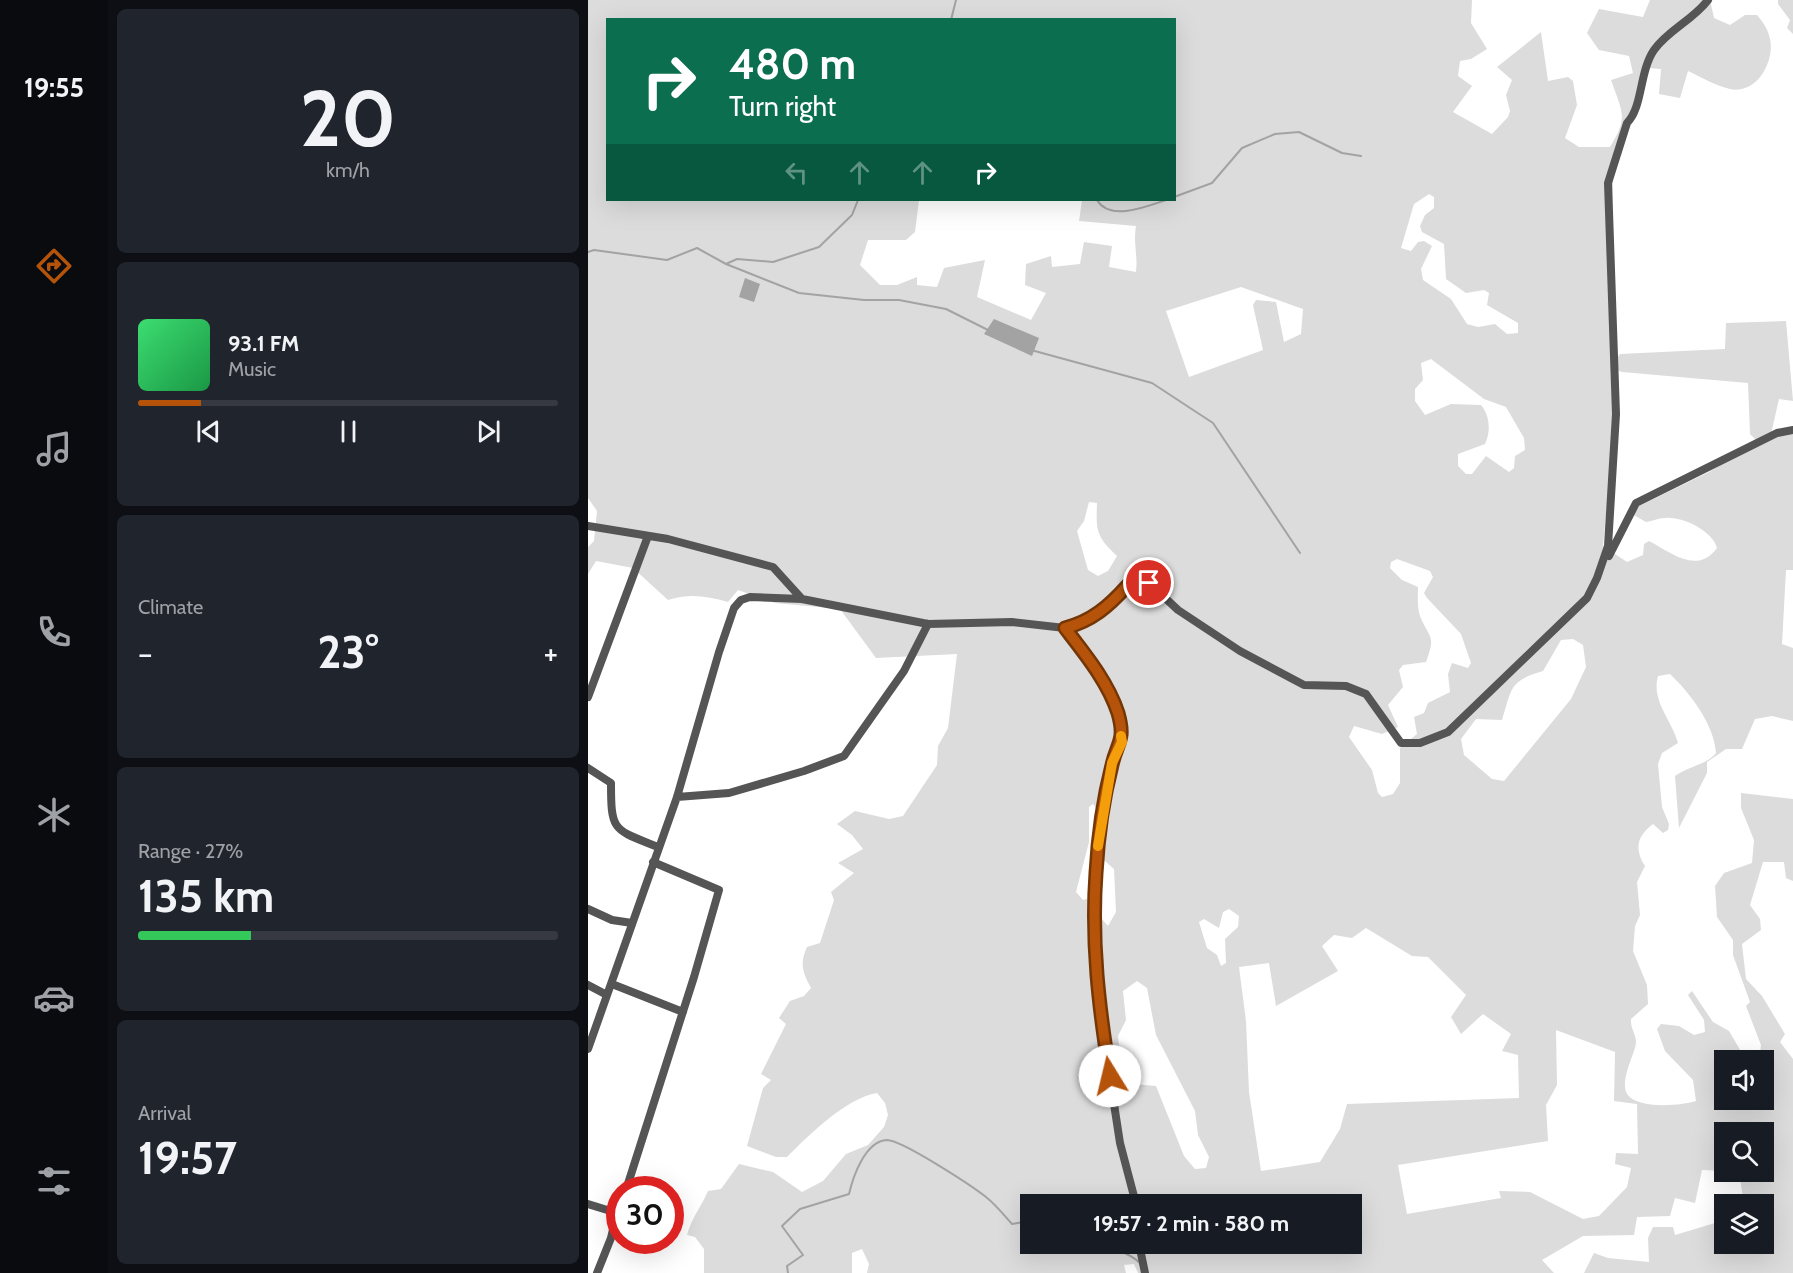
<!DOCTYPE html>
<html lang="en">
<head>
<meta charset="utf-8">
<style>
  :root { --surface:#171b24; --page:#20242c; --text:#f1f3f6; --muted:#9ea1a6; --line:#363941; --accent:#b45309 }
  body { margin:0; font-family:Cabin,sans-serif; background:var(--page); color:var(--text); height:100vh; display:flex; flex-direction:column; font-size:22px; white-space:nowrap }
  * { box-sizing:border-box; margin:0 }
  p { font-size:20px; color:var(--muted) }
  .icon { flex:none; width:33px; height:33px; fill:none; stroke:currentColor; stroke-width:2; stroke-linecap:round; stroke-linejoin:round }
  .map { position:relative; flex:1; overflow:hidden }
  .sheet { display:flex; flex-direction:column; gap:9px; padding:9px; background:#0d0f14; width:480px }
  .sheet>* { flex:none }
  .banner { position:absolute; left:18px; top:18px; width:570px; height:183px; border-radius:0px; box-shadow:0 6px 24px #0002; background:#0b6e4f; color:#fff; overflow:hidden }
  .buttons { position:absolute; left:1126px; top:1050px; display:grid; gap:12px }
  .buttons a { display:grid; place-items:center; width:60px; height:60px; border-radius:0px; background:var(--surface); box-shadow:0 6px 24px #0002; font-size:30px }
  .speed { position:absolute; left:18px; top:1176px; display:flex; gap:12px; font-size:30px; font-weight:700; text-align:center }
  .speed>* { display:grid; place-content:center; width:78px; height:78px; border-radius:50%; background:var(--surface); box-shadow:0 6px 24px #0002; line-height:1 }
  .speed .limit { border:9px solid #d22; background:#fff; color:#111 }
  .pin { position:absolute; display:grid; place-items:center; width:51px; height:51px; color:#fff; margin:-26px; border:3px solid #fff; border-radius:50%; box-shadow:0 2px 6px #0007 }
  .me { position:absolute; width:66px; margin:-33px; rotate:351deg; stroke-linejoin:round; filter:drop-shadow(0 0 4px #0008) }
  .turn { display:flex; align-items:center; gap:21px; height:126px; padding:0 24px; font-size:27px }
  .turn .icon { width:78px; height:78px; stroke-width:2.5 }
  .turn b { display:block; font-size:42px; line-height:51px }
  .lanes { display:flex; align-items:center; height:57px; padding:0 24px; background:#0003; justify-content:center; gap:30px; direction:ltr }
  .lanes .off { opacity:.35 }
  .big { font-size:45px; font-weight:700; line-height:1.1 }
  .sheet .widget { flex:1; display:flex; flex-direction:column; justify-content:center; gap:9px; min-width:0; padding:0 21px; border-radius:9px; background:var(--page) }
  .sheet .dial { align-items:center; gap:0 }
  .dial b { font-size:78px; line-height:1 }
  .song { display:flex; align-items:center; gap:18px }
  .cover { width:72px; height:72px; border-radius:9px; background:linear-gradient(135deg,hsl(140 70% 55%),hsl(140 70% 35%)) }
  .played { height:6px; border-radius:3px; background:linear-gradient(90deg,var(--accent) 15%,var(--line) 15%) }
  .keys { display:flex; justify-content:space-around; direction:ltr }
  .heat { display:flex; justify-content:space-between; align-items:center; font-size:33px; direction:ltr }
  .charge { height:9px; border-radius:4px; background:linear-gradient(90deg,#34c759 27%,var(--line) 0) }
  .trip { position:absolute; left:432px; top:1194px; width:342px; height:60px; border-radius:0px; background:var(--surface); box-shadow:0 6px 24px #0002; font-weight:700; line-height:60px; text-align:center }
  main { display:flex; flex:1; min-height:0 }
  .tab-bar { display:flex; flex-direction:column; width:108px; justify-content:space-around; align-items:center; background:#090b0e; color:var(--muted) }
  .tab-bar .icon { width:42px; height:42px }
  .tab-bar .on { color:var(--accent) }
  .tab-bar b { font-size:27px; color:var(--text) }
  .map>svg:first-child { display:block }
  .green { fill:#dcdcdc; fill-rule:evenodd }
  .water { fill:#a3a3a3 }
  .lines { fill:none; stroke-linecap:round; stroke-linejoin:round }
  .stream { stroke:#a3a3a3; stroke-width:2 }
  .minor { stroke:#555; stroke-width:8 }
  .route-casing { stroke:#753606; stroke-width:15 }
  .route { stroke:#b45309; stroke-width:10 }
  .slow { stroke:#f59e0b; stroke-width:10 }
</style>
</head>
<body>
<main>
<nav class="tab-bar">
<b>19:55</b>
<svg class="icon on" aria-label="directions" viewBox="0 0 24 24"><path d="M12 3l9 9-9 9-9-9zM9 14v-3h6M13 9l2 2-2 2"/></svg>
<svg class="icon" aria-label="music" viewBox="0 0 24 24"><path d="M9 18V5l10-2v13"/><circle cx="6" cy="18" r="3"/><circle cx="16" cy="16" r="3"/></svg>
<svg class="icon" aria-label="phone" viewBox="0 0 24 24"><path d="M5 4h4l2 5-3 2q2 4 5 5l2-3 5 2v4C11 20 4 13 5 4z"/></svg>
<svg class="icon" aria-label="climate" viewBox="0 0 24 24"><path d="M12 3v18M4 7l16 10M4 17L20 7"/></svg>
<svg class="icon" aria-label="car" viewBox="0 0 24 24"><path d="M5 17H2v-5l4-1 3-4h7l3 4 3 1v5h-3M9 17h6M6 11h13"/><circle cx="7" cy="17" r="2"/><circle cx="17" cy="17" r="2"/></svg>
<svg class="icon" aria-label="filters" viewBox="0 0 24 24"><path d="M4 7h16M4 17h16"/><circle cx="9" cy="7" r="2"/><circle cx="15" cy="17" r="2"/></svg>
</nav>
<section class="sheet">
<div class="widget dial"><b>20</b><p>km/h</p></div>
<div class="widget">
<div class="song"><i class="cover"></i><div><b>93.1 FM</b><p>Music</p></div></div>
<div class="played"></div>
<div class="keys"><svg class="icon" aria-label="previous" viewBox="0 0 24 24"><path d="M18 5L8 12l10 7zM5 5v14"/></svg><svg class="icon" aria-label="pause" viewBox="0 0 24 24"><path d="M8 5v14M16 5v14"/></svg><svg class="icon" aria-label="next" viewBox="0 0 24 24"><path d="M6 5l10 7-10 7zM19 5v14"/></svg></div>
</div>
<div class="widget"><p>Climate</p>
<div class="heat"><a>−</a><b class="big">23°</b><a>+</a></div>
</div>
<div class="widget"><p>Range · 27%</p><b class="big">135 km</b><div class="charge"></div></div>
<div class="widget"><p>Arrival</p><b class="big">19:57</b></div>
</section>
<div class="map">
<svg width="1205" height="1273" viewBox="0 0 1205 1273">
  <rect width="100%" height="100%" fill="#fff"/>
  <!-- green -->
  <path class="green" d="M 0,0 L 884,0 L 883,23 L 899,49 L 883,59 L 872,61 L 870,76 L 884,86 L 865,112 L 904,134 L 920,117 L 922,111 L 918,95 L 924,80 L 909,67 L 953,32 L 960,81 L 980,77 L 985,81 L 989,105 L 977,138 L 991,147 L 1022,147 C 1041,117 1034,112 1023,80 L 1045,73 L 1041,56 L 1011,50 L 999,33 L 1011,9 L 1055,17 L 1062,0 L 1122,0 L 1126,18 L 1142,25 L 1157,15 L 1169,15 C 1175,22 1180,29 1182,39 C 1187,61 1169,95 1142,89 C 1128,86 1113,77 1100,71 L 1092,98 L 1071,94 L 1073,69 L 1060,68 L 1049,116 L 1042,125 L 1025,172 L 1023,288 L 1027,419 L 1015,546 L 1039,562 L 1055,555 L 1056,544 L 1061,541 C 1084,553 1109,575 1129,548 C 1125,532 1098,518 1082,518 C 1074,517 1065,521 1058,522 L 1044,514 L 1049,507 L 1121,472 L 1170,442 L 1162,434 L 1160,383 L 1034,372 L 1029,370 L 1029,358 L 1032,354 L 1137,349 L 1138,323 L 1198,321 L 1205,401 L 1191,399 L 1183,434 L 1205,428 L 1205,570 L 1198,570 L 1194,644 L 1205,648 L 1205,721 L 1184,716 L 1167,719 L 1154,749 L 1138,749 L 1119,762 L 1119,773 L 1091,828 L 1087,776 C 1099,767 1120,764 1128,753 C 1126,724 1102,693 1082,674 L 1070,676 C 1063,701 1084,720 1090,743 L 1074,753 L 1070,764 L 1074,807 L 1081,824 L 1080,830 L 1075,833 L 1065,824 C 1049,836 1046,849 1057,866 L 1049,882 L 1052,915 L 1047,926 L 1045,951 L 1059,985 L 1060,1004 L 1043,1019 C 1042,1028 1048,1034 1048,1042 C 1048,1051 1036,1071 1037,1087 C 1038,1111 1093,1106 1108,1101 L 1105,1080 L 1077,1051 L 1069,1029 L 1073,1024 L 1091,1026 L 1106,1035 L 1117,1032 L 1116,1020 L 1100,995 L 1104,991 L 1125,1022 L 1141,1031 L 1158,1060 L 1137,1060 L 1137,1100 L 1176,1100 L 1176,1060 L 1171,1060 L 1173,1045 L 1158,1006 L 1162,1002 L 1145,955 L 1145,940 L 1129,917 L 1127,886 L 1136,873 L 1164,863 L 1166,840 L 1153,808 L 1153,793 L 1205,799 L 1205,881 L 1198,878 L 1196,862 L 1175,862 L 1162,905 L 1172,919 L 1173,930 L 1154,944 L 1158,979 L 1174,996 L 1197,1034 L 1192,1042 L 1205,1059 L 1205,1273 L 996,1273 L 1006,1253 L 1020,1258 L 1061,1262 L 1060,1238 L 1065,1227 L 1085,1227 L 1087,1235 L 1137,1220 L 1137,1244 L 1176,1244 L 1176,1204 L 1156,1204 L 1151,1172 L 1176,1172 L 1176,1132 L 1137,1132 L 1137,1171 L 1114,1170 L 1107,1203 L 1087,1198 L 1082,1216 L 1049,1217 L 1046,1235 L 995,1236 L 954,1260 L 966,1273 L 550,1273 L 546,1264 L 536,1265 L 538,1273 L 279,1273 L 281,1264 L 274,1249 L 264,1253 L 264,1273 L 116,1273 L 116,1249 L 107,1237 L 99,1235 C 103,1219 113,1207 120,1191 L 133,1189 L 151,1164 L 185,1172 L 214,1192 L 235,1181 L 258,1154 L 280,1145 L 296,1127 L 300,1115 L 297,1103 L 289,1093 C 258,1098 221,1135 199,1157 L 188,1157 L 159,1146 L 175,1088 L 183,1080 L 173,1074 L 198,1024 L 191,1018 L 202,1001 L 216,996 L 223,988 C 215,973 211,964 219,947 L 232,943 L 246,900 L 243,892 L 266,873 L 250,863 L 275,849 L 264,835 L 249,824 L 267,811 L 301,819 L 315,816 L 349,765 L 350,746 L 360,728 L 369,654 L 288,658 L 252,609 L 187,603 L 150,590 L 140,602 C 119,596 101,593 80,600 L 45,568 L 8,561 L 0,574 L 0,547 L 6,541 L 9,511 L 0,498 ZM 20,20 L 586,20 L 586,200 L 494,200 L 491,221 L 548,226 C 545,245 550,254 548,272 L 521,267 L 524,246 L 496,242 L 492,264 L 464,267 L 463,256 L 438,264 L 437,285 L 458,293 L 443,320 L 389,297 L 397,260 L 356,268 L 349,287 L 329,285 L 329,277 L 309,285 L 292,285 L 272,265 L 280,240 L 318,240 L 327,232 L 331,200 L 20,200 ZM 841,194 L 846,197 L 846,208 L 837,215 L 832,226 L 834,232 L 856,244 L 858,279 L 878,293 L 896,290 L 901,293 L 899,305 L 930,323 L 930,333 L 919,334 L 907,324 L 890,327 L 879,324 L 863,299 L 835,280 L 833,269 L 844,246 L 836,241 L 830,242 L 823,251 L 813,248 L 826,204 ZM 653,287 L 715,309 L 713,334 L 696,342 L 688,302 L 668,300 L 665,305 L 675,350 L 601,377 L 578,311 ZM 843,359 L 896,399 L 918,407 L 936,438 L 937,450 L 927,456 L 926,468 L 921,472 L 898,456 L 884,474 L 878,474 L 870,466 L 870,454 L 897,444 C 903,431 902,416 893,405 L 863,404 L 837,415 L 827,401 L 827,389 L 835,380 L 833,363 ZM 501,502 L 509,503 C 508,531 508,536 529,556 L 520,571 L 510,576 L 500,570 L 489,531 L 496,521 ZM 809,559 L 842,571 L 845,577 L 836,593 L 839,598 L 873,634 L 883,663 L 880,668 L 864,663 L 860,674 L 862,692 L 840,703 L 836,713 L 826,717 L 829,734 L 812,748 L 812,783 L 805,794 L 794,797 L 790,793 L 784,770 L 761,737 L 766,726 L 794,734 L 810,727 L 800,705 L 815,687 L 811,670 L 815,665 L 838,662 C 848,634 842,640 832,616 C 829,608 830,595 830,587 L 814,580 L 802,568 L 803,562 ZM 985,639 L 995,645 L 998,667 L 983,699 L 916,781 L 904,779 L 876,755 L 873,739 L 888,719 L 914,720 C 924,688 921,681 955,671 L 973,640 ZM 505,804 L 514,818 L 509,854 L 526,869 L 528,912 L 520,926 L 513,918 L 511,900 L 506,897 L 495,900 L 488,892 L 501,842 L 501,807 ZM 641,909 L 651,916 L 650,927 L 637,939 L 638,963 L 633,966 L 629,955 L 619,948 L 611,922 L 616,919 L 631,928 L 635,912 ZM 778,928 L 824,956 L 840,957 L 878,995 L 863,1017 L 873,1034 L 895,1014 L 923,1034 L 914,1051 L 930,1055 L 931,1098 L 759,1104 L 752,1129 L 732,1162 L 673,1171 L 661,1092 L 658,1021 L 651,967 L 681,963 L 688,1006 L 750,971 L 734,946 L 746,935 L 764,938 ZM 549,981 L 559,988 L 568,1035 L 607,1111 L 610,1135 L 621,1157 L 618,1168 L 607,1169 L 596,1156 L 568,1086 L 535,1083 L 530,1036 L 538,1020 L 535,991 ZM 968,1030 L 1027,1052 L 1026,1101 L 1049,1104 L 1050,1154 L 1028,1153 L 1027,1164 L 1043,1168 L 1039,1187 L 1011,1216 L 995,1219 L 942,1192 L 911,1191 L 913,1198 L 819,1214 L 810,1165 L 960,1141 L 958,1105 L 969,1085 ZM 442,1204 L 764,1204 L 764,1244 L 442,1244 Z
    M 1190,0 L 1205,0 L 1205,34 L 1199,28 L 1202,20 L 1190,4 Z"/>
  <!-- water -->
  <path class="water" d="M 157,278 L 172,284 L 166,302 L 151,297 Z
    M 406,319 L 451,338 L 444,356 L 396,334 Z"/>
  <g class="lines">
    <!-- stream -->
    <path class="stream" d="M 363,20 L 368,0
      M 586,197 L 624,183 L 654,148 L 687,134 L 711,132 L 754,153 L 773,156
      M 509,200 C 522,222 560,206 578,200
      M 0,252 L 6,250 L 79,260 L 109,248 L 138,264 L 211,293 L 276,300 L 311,300 L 358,309 L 400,330
      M 138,264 L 149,259 L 185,262 L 231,247 L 264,215 L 270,200
      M 443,350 L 564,383 L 625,423 L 712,553
      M 517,1244 C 531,1253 538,1250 552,1263
      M 200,1273 L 199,1266 L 215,1255 L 194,1226 L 212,1209 L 261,1194 C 265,1177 277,1141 299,1140 C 314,1140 384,1186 398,1197 C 408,1205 416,1215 424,1224 L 442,1221"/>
    <!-- minor -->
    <path class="minor" d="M 0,526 L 80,539 L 185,567 L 214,599
      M 1021,556 L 1048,503 L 1189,433 L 1205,430
      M 477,628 L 508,670 L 530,713 L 534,742 L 524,763 L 510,849 L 508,987 L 532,1143 L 548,1204
      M 0,697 L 60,536
      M 0,768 L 23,783 C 23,832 25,829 70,847
      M 89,797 L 141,793 L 216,771 L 256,756 L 316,671 L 340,624
      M 0,909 L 24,920 L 44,923
      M 24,984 L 95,1012
      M 0,985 L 19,995
      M 0,1049 L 89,797 L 131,652 L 146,608 L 153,600 L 162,597 L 214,599 L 340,624 L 424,622 L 477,628 L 492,624 L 520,607 L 539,586 L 561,583 L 590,610 L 652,651 L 716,685 L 758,686 L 778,694 L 813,743 L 832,743 L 860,732 L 999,598 L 1009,578 L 1020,546 L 1028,414 L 1020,183 L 1039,123 C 1055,107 1051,72 1066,50 C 1080,30 1105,20 1120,0
      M 38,1190 L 106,977 L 131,890 L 65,862
      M 0,1204 L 29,1213 L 23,1238 L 9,1273
      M 551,1244 L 557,1273"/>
  </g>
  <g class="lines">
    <defs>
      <path id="route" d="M 522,1076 C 511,1008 503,942 508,873 C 510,837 515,800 524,765 C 529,742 538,741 530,713 C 520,682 497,654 477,628 C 504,621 521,606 539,586 L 561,583"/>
    </defs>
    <!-- route casing -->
    <use href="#route" class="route-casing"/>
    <!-- route -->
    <use href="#route" class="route"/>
    <!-- slow -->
    <path class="slow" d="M 510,846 L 524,763 L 534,742 L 533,736"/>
  </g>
</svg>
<div class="buttons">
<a><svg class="icon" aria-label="sound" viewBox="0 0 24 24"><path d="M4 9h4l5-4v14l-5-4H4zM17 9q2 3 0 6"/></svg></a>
<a><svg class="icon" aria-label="search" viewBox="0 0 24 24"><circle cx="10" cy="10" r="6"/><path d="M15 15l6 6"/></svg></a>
<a><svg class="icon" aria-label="layers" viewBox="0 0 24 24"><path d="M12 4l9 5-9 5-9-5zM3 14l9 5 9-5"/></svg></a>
</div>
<div class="speed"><div class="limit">30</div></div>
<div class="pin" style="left:561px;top:583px;background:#d93025"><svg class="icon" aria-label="arrive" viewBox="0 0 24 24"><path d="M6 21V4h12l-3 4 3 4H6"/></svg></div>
<svg class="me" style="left:522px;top:1076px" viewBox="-20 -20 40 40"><circle r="19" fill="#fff"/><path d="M0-13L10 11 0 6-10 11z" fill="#b45309"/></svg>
<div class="trip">19:57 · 2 min · 580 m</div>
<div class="banner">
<div class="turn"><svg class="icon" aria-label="right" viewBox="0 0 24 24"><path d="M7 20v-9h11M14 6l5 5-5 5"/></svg><div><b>480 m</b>Turn right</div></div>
<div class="lanes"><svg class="icon off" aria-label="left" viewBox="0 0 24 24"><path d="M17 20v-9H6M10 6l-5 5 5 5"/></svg><svg class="icon off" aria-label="ahead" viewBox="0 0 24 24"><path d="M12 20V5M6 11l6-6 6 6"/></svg><svg class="icon off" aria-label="ahead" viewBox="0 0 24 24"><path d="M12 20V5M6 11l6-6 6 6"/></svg><svg class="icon" aria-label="right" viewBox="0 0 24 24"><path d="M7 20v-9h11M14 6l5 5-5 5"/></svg></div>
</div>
</div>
</main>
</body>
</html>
